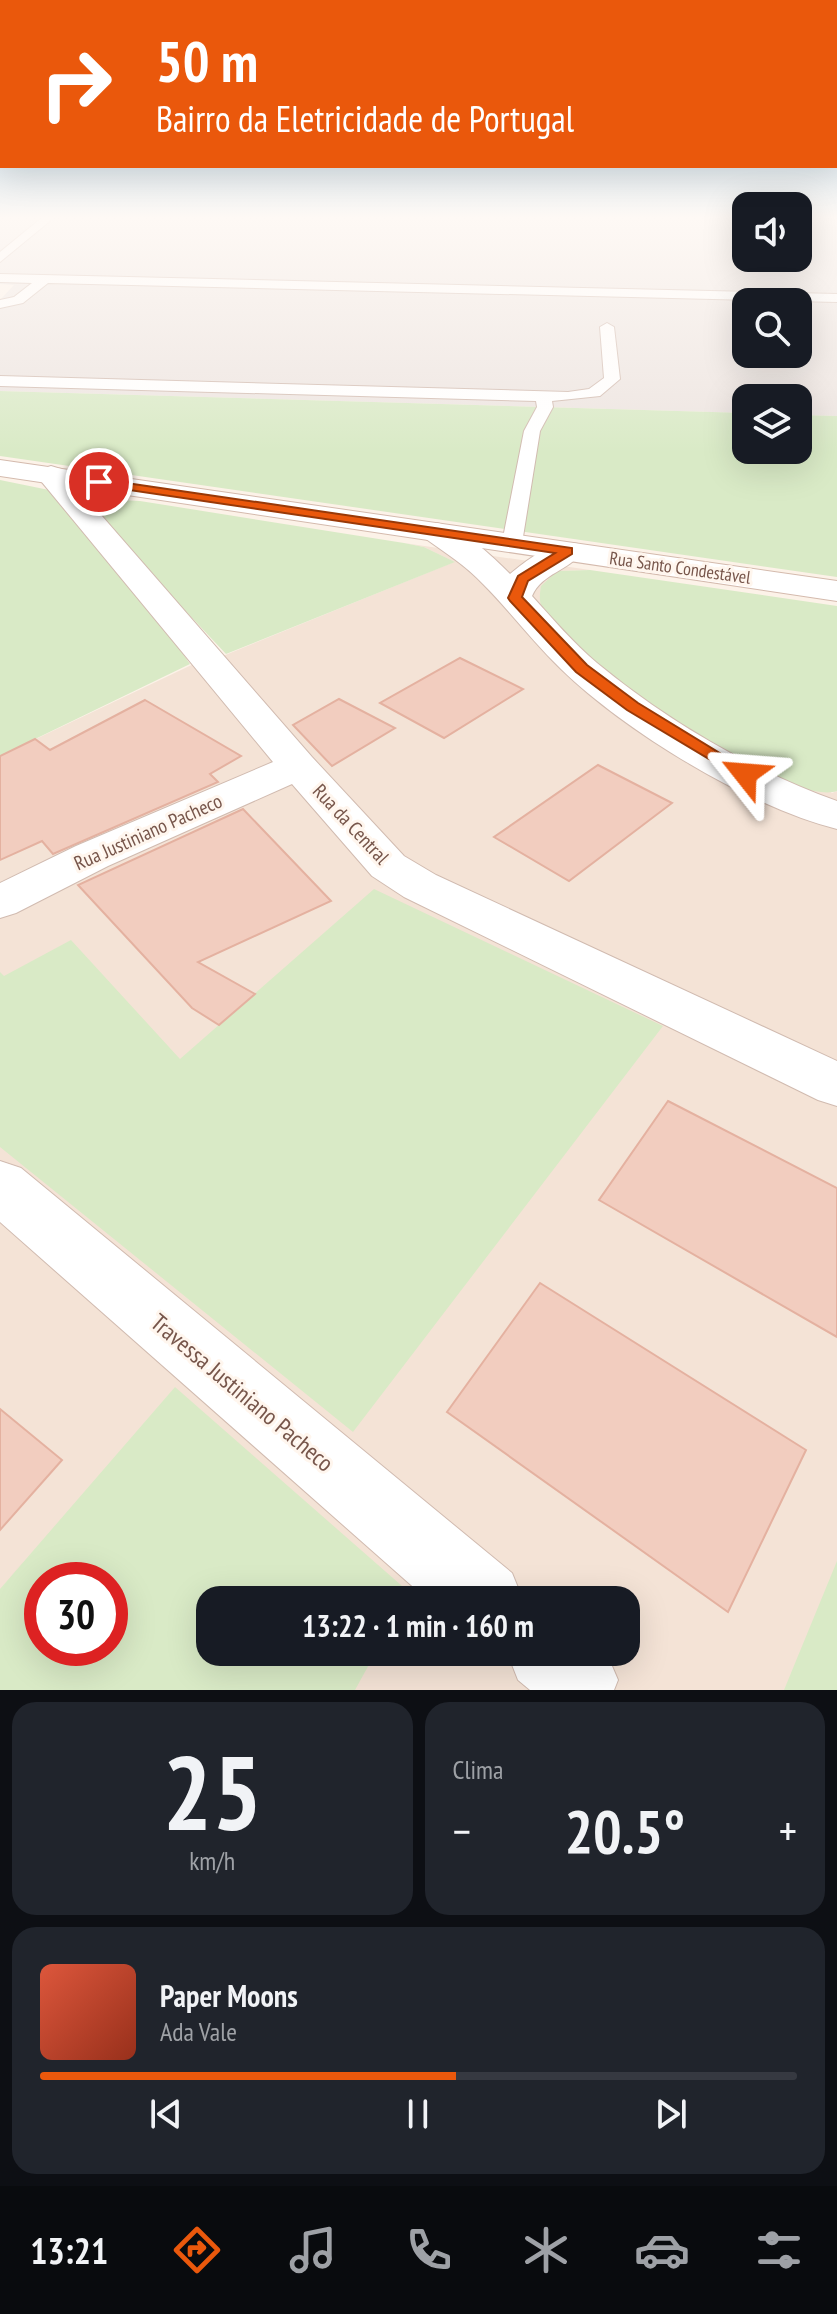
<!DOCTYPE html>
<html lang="pt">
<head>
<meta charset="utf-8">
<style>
  :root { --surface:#171b24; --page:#20242c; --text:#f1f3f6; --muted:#9ea1a6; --line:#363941; --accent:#ea580c }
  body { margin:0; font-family:"PT Sans Narrow",sans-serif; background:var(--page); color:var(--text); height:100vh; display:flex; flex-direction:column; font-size:30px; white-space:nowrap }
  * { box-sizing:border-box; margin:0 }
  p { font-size:26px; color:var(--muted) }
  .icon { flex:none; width:44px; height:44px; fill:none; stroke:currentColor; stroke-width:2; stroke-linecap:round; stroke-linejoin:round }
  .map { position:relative; height:1690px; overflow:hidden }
  .drawer { display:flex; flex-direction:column; gap:12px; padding:12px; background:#0d0f14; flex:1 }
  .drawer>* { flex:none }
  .top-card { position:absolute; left:0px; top:0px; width:838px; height:168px; box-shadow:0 8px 32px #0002; background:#ea580c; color:#fff; overflow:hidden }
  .fabs { position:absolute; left:732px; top:192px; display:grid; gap:16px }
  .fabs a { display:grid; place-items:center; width:80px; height:80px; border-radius:16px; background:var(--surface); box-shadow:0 8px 32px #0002; font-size:40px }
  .speed { position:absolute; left:24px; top:1562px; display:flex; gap:16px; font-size:40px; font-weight:700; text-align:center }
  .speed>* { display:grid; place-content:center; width:104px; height:104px; border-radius:50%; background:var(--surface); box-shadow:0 8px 32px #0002; line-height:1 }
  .speed .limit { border:12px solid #d22; background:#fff; color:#111 }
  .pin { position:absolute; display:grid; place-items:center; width:68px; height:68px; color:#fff; margin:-34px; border:4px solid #fff; border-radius:50%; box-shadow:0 2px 8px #0007 }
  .me { position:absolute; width:88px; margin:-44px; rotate:298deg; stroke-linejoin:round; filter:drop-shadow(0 0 6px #0008) }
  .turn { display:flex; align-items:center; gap:28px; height:168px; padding:0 24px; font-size:36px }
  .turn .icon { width:104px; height:104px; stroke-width:2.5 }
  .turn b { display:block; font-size:56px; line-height:68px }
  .big { font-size:60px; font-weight:700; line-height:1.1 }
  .drawer .card { flex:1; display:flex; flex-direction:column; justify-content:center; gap:12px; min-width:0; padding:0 28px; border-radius:24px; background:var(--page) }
  .drawer .dial { align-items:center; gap:0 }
  .dial b { font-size:104px; line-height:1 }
  .song { display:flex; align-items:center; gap:24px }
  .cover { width:96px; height:96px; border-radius:12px; background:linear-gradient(135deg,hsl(10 70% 55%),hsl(10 70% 35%)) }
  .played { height:8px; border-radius:4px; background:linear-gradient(90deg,var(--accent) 55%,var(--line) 55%) }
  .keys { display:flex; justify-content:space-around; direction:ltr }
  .heat { display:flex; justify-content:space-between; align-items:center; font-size:44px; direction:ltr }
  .drawer .tiles { flex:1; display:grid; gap:12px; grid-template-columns:1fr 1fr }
  .card:last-child { grid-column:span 2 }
  .trip { position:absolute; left:196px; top:1586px; width:444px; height:80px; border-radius:24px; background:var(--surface); box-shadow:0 8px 32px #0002; font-weight:700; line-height:80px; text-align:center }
  .tab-bar { display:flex; height:128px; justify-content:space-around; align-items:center; background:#090b0e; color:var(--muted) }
  .tab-bar .icon { width:56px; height:56px }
  .tab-bar .on { color:var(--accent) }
  .tab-bar b { font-size:36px; color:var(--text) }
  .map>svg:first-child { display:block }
  .residential { fill:#f4e3d6; fill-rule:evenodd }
  .industrial { fill:#ede5e1; fill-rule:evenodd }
  .green { fill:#d9eac6; fill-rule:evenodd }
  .building { fill:#f2cdbf; stroke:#e4b1a0; stroke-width:2 }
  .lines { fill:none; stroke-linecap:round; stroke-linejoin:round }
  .lane-casing { stroke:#d1bbb0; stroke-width:2 }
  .street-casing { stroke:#d1bbb0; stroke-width:2 }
  .secondary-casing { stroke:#d4baad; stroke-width:2 }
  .lane { fill:#fff; fill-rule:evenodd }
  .street { fill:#fff; fill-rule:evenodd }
  .secondary { fill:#fff; fill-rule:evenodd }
  .route { fill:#ea580c; stroke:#983908; stroke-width:2 }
  .labels { text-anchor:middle; stroke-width:6; stroke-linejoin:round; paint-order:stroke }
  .far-street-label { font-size:18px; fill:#77564b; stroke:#fff6ee }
  .street-label { font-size:20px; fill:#77564b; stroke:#fff6ee }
  .near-street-label { font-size:24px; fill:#77564b; stroke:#fff6ee }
</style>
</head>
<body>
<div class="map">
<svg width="837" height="1690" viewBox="0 0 837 1690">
  <rect width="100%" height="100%" fill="#fcf2e8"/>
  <!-- residential -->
  <path class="residential" d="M 404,543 L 590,570 L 557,571 L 832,793 L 837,791 L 837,1079 L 427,884 L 213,660 L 454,562 L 424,547 Z
    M 202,660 L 384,869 L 837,1091 L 837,1690 L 0,1690 L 0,756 ZM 42,1580 L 110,1580 L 110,1648 L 42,1648 ZM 210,1600 L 626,1600 L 626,1652 L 210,1652 Z"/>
  <!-- industrial -->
  <path class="industrial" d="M 0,216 L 746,216 L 746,258 L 798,258 L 798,216 L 837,216 L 837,416 L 798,415 L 798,398 L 746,398 L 746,413 L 0,391 L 0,300 L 14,285 L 0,284 ZM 746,302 L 798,302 L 798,354 L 746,354 Z"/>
  <!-- green -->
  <path class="green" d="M 0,391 L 746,413 L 746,450 L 798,450 L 798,415 L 837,416 L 837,577 L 0,456 Z
    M 0,480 L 49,490 L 167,631 L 190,664 L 0,756 Z
    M 119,500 L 140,501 L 404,543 L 424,547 L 455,562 L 226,654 L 100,520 C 100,507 108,504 119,500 Z
    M 590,570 L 837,606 L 837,791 C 786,809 565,655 541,605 C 539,599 540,592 541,586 L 557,571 Z
    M 374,889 L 663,1026 L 353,1432 L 0,1147 L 0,972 L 4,976 L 71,940 L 180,1059 Z
    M 175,1387 L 418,1600 L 210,1600 L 210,1652 L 376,1652 L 355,1690 L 0,1690 L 0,1589 ZM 110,1580 L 110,1648 L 42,1648 L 42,1580 Z
    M 837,1561 L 837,1690 L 784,1690 Z"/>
  <!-- building -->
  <path class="building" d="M 460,658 L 523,689 L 444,738 L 380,703 Z
    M 339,699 L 395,728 L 332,766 L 293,725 Z
    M 145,700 L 241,756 L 210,774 L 218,782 L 53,854 L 42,841 L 0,860 L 0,756 L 35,739 L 50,750 Z
    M 598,765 L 672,803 L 569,881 L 494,837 Z
    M 243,809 L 331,901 L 198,962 L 255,994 L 219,1025 L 192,1008 L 78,885 Z
    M 668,1101 L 837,1188 L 837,1337 L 599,1200 Z
    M 540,1283 L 806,1450 L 728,1612 L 447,1412 Z
    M 0,1409 L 62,1460 L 0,1530 Z"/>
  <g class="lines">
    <defs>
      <path id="lane" d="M 44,216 L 56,216 L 0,262 L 0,252 Z
        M 0,274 L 837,294 L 837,302 L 48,283 L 23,303 L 0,308 L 0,300 L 14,297 L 32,283 L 0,282 Z
        M 607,323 L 614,327 L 620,379 L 600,396 L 552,401 L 553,407 L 540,431 L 522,543 L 512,549 L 502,543 L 524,431 L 537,407 L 536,401 L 0,386 L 0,376 L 568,392 L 589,389 L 604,378 L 600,327 Z"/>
      <path id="street" d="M 51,466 L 61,469 L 312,757 L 404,856 L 436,875 L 837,1061 L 837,1106 L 818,1100 L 404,897 L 372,876 L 292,784 L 108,866 L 16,913 L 0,918 L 0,883 L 76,846 L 273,762 L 41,481 L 37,475 L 41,469 Z
        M 437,523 C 464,529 491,555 510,574 C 528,559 555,538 578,544 L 583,551 C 569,571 542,573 532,596 C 553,619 573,643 597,663 C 667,721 751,770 837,801 L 837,829 C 749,807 626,732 561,669 C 533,642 510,611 483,584 C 466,566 446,553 426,539 L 422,532 L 426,525 Z
        M 0,1161 L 21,1168 L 512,1573 L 523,1600 L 428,1600 L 0,1222 Z
        M 507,1652 L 606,1652 L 618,1680 L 614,1690 L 530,1690 L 518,1680 Z"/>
      <path id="secondary" d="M 0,460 L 837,581 L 837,601 L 0,476 Z"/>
    </defs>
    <!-- lane casing -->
    <use href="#lane" class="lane-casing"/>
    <!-- street casing -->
    <use href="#street" class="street-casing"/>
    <!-- secondary casing -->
    <use href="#secondary" class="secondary-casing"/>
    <!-- lane -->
    <use href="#lane" class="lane"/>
    <!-- street -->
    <use href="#street" class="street"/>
    <!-- secondary -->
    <use href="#secondary" class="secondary"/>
  </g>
  <!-- sky -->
  <linearGradient id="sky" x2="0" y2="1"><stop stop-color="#96c8e7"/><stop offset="0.48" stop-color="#fef9f5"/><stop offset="1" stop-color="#fef9f5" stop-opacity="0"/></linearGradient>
  <rect width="837" height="453" fill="url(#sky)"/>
  <!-- route -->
  <path class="route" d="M 99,479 L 572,548 L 572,554 L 528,581 L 522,597 L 587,665 L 638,703 L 754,774 L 751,777 L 739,777 L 627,710 L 576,672 L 510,601 L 508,598 L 518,576 L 555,553 L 95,485 L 95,480 Z"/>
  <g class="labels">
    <!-- far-street labels -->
    <g class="far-street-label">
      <text transform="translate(680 568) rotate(8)" y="6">Rua Santo Condestável</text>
    </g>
    <!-- street labels -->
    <g class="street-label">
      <text transform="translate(351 824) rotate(47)" y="7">Rua da Central</text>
      <text transform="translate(148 832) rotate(-24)" y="7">Rua Justiniano Pacheco</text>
    </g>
    <!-- near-street labels -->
    <g class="near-street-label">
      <text transform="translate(242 1393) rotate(40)" y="8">Travessa Justiniano Pacheco</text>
    </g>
  </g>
</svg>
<div class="fabs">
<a><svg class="icon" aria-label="sound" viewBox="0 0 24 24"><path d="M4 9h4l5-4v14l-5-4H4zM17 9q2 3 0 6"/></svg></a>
<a><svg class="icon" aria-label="search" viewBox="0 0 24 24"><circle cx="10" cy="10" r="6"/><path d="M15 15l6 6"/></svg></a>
<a><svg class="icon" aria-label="layers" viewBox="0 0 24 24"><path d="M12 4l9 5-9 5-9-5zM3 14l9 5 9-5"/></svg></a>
</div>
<div class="speed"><div class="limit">30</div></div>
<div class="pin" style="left:99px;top:482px;background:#d93025"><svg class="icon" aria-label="arrive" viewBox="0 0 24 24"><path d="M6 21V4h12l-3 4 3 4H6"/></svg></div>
<svg class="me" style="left:745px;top:774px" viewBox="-20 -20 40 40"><path d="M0-17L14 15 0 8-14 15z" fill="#ea580c" stroke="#fff" stroke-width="4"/></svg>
<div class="trip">13:22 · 1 min · 160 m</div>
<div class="top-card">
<div class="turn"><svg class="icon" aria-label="right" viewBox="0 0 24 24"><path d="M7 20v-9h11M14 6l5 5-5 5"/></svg><div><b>50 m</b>Bairro da Eletricidade de Portugal</div></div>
</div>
</div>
<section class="drawer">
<div class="tiles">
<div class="card dial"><b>25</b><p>km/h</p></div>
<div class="card"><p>Clima</p>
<div class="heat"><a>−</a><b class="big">20.5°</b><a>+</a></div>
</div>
<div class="card">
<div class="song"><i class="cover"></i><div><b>Paper Moons</b><p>Ada Vale</p></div></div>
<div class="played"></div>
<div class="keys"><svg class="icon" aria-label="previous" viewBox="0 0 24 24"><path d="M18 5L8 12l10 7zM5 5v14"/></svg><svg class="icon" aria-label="pause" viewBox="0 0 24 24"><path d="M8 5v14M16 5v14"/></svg><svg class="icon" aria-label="next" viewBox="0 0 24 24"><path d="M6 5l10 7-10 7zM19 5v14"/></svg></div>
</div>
</div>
</section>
<nav class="tab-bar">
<b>13:21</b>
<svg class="icon on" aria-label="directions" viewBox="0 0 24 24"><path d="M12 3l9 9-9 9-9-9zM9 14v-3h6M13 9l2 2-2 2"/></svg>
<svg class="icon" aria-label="music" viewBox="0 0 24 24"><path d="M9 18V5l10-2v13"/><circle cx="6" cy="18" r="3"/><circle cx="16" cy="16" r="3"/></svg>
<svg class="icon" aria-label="phone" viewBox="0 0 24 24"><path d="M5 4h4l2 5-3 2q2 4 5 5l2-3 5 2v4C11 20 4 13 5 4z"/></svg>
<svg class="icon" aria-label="climate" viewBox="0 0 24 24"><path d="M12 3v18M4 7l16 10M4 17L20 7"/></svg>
<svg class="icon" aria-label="car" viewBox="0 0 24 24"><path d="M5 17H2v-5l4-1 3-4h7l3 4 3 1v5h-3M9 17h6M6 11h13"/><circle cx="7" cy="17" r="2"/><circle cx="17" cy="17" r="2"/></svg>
<svg class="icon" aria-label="filters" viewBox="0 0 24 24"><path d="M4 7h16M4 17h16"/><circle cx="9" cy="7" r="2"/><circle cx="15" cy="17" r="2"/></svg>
</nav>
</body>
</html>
